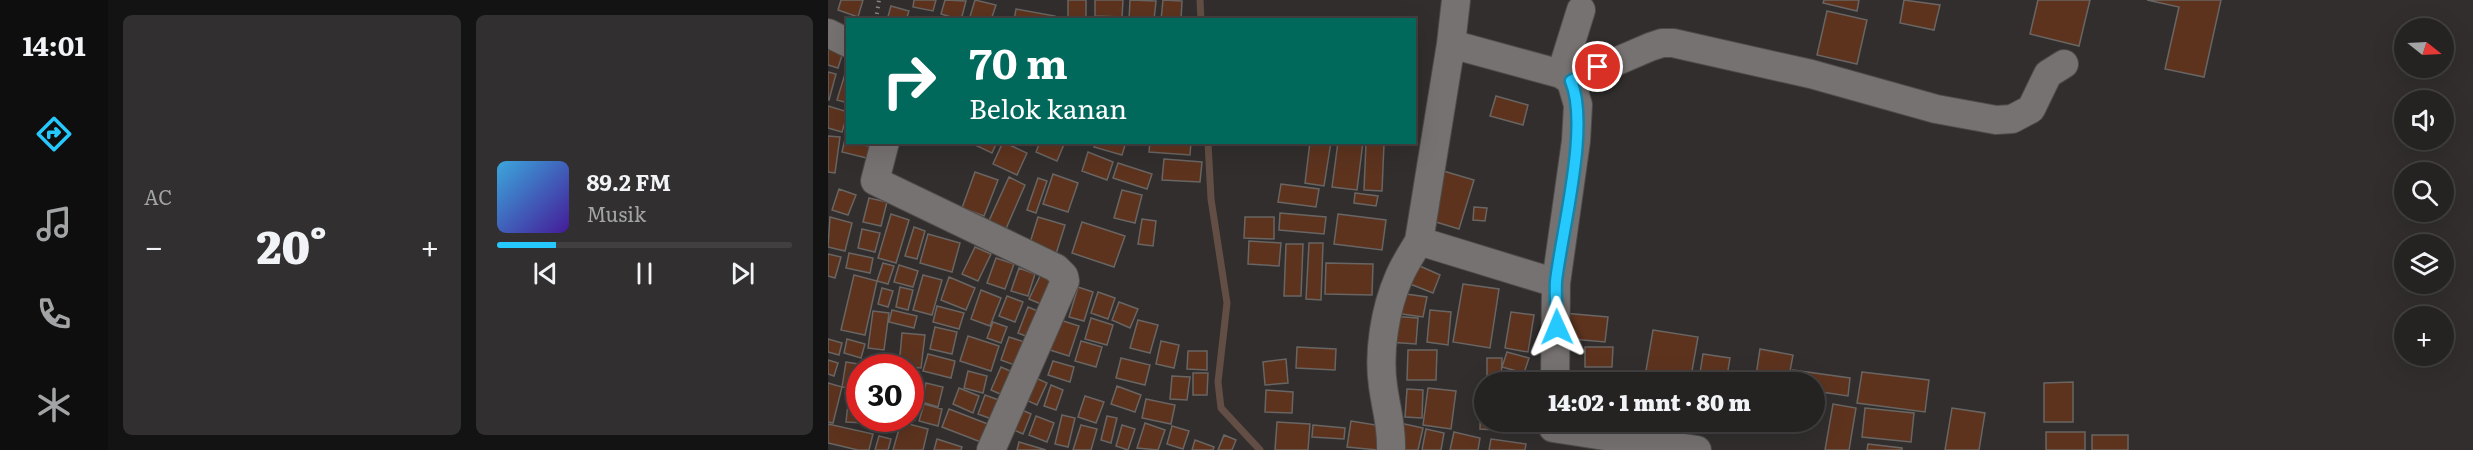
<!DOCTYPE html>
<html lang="id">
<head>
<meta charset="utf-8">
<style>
  :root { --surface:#252222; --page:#312f2f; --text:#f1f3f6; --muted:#a3a4a5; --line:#423f40; --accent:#25c9fe }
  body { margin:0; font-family:Literata,serif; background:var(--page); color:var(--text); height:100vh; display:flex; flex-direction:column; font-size:22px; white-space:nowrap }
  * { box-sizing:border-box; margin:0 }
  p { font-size:20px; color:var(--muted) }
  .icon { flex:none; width:33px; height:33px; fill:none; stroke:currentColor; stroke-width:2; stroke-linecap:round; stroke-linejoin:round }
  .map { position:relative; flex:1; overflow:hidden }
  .drawer { display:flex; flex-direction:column; gap:15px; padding:15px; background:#141313; width:720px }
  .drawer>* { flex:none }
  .banner { position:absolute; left:18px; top:18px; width:570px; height:126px; border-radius:0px; box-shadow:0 6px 24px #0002,0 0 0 2px var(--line); background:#00695c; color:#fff; overflow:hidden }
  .needle { width:39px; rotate:108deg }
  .buttons { position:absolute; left:1566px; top:18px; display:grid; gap:12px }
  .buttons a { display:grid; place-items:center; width:60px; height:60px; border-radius:50%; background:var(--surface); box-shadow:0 6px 24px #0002,0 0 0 2px var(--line); font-size:30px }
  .speed { position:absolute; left:18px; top:354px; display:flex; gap:12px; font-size:30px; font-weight:700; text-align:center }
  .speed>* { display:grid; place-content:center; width:78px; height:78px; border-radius:50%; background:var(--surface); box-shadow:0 6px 24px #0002,0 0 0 2px var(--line); line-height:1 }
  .speed .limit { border:9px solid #d22; background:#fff; color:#111 }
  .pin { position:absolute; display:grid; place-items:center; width:51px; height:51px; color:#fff; margin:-26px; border:3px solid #fff; border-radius:50%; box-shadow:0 2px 6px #0007 }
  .me { position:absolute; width:66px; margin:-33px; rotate:359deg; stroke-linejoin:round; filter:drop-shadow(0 0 4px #0008) }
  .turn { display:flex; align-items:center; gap:21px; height:126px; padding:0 24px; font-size:27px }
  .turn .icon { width:78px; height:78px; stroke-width:2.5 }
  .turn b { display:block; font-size:42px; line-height:51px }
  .big { font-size:45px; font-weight:800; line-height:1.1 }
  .drawer .card { flex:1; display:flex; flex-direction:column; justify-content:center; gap:9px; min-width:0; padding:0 21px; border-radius:9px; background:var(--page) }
  .song { display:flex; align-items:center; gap:18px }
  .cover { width:72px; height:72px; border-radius:9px; background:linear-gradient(135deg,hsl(200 70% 55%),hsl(260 70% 35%)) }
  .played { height:6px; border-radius:3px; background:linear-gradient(90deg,var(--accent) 20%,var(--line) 20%) }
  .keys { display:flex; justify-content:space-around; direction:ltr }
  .heat { display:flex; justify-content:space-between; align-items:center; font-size:33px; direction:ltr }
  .drawer .tiles { flex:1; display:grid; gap:15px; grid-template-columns:repeat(2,1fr) }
  .trip { position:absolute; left:646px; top:372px; width:351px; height:60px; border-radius:30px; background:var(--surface); box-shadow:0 6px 24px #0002,0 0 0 2px var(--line); font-weight:800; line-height:60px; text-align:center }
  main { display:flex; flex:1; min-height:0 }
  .tab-bar { display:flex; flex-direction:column; width:108px; justify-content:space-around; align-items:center; background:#0f0e0e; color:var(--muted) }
  .tab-bar .icon { width:42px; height:42px }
  .tab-bar .current { color:var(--accent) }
  .tab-bar b { font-size:27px; color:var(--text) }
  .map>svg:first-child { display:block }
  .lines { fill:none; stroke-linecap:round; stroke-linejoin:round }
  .stream { stroke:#624e44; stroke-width:7 }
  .building { fill:#5d331e; stroke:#686563; stroke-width:1.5 }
  .minor-casing { stroke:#4e4c4a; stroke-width:30 }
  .path { stroke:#888685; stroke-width:4; stroke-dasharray:1.5 4.5; stroke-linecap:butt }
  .minor { stroke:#767271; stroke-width:28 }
  .route-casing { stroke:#1883a5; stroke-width:15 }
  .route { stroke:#25c9fe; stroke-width:10 }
</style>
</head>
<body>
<main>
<nav class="tab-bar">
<b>14:01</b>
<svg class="icon current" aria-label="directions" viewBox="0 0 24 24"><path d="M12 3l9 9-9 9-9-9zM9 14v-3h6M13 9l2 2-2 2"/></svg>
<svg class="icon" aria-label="music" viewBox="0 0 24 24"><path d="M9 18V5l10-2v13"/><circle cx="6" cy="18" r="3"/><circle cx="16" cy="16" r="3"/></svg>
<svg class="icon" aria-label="phone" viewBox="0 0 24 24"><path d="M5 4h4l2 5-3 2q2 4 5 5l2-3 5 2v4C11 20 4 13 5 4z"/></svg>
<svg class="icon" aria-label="climate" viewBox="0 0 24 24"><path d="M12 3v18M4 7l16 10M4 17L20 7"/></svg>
</nav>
<section class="drawer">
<div class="tiles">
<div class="card"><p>AC</p>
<div class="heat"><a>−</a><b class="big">20°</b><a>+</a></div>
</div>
<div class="card">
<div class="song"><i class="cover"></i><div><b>89.2 FM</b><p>Musik</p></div></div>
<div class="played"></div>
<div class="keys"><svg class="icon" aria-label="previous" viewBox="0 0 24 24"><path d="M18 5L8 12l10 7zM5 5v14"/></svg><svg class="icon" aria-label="pause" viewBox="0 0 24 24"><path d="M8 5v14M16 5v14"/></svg><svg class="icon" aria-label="next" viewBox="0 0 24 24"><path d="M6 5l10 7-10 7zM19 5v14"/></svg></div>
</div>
</div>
</section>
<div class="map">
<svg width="1645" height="450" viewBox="0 0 1645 450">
  <rect width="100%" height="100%" fill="#312e2d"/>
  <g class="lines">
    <!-- stream -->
    <path class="stream" d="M 372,0 L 373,20
      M 380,142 L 383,199 L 399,303 L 390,382 L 393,408 L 432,450"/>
  </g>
  <!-- building -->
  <path class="building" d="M 13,0 L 35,0 L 30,17 L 10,10 Z
    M 86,0 L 108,0 L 105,11 L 85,7 Z
    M 117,0 L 138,1 L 133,20 L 113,14 Z
    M 147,0 L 168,5 L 163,20 L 141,20 Z
    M 240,0 L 258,0 L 258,18 L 240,18 Z
    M 267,0 L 295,0 L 294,17 L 267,16 Z
    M 302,0 L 328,1 L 326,20 L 301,20 Z
    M 335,0 L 354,1 L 353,20 L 333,20 Z
    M 996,0 L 1031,0 L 1029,11 L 995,3 Z
    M 1076,0 L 1112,5 L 1106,30 L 1072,23 Z
    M 1210,0 L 1262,0 L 1251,46 L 1202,34 Z
    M 1319,0 L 1393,0 L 1376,77 L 1337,69 L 1351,7 Z
    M 63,6 L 81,11 L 78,20 L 59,20 Z
    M 188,9 L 227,16 L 226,20 L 186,20 Z
    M 999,11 L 1039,20 L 1029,64 L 989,55 Z
    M 0,44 L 16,49 L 10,68 L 0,65 Z
    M 0,72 L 8,74 L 1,100 L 0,100 Z
    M 17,74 L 20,75 L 20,103 L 9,100 Z
    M 668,96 L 700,105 L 695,125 L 662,116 Z
    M 0,106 L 20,112 L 14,132 L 0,128 Z
    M 0,136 L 12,137 L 7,173 L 0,172 Z
    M 17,139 L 20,142 L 46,147 L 43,159 L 14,152 Z
    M 149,142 L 169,142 L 164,153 L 147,145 Z
    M 175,142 L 199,153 L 189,175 L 165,164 Z
    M 212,142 L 237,142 L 229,161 L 208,152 Z
    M 267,142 L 298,142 L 294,155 L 266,147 Z
    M 322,142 L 363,142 L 362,155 L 321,152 Z
    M 482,142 L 503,142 L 496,186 L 477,183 Z
    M 510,142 L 535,142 L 529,190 L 504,187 Z
    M 538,143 L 556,144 L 554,191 L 536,190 Z
    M 260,152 L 285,162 L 279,180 L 254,171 Z
    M 336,159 L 374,162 L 372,182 L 334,180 Z
    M 290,163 L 324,174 L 319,189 L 285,178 Z
    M 612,170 L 646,180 L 631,229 L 598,219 Z
    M 147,172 L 170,180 L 156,216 L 134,208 Z
    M 225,174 L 250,183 L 240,212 L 215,204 Z
    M 181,177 L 197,185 L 177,231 L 160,223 Z
    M 210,178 L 219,181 L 208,213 L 199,210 Z
    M 453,184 L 491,189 L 488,207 L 450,202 Z
    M 11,189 L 28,195 L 20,215 L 4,210 Z
    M 294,190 L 314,195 L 307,223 L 286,218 Z
    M 527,193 L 550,196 L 548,206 L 526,203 Z
    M 41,198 L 59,202 L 53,226 L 35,222 Z
    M 646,207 L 659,208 L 657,221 L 645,220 Z
    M 452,213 L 498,217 L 496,234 L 451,230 Z
    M 63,214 L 81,220 L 68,263 L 50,258 Z
    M 510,214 L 558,220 L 554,250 L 506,244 Z
    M 2,217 L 24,223 L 17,251 L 0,247 Z
    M 210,217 L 237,225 L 228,254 L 201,246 Z
    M 417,217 L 446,217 L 446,239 L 416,238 Z
    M 314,219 L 328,221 L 325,246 L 310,244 Z
    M 254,222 L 297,236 L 286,267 L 244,253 Z
    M 86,227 L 97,231 L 89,259 L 77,256 Z
    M 34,229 L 52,233 L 47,252 L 30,248 Z
    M 100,234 L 132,243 L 124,272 L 92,263 Z
    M 421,241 L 453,243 L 451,266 L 420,264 Z
    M 481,243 L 495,243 L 493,300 L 478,299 Z
    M 458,244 L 475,244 L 473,296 L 456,296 Z
    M 147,247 L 163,254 L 150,281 L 134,274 Z
    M 21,253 L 45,258 L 42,273 L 18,268 Z
    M 0,254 L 13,257 L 7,278 L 0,276 Z
    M 168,258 L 186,264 L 177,289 L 159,283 Z
    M 55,263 L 66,266 L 60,284 L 49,281 Z
    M 498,263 L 545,264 L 544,295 L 497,294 Z
    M 585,263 L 612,275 L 605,293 L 577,282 Z
    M 71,265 L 90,271 L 85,287 L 66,282 Z
    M 191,268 L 207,274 L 200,296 L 183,291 Z
    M 213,274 L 232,283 L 220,307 L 201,299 Z
    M 26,275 L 49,281 L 37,335 L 13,330 Z
    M 95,275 L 114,280 L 104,315 L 85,310 Z
    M 121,277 L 147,288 L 138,310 L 113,300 Z
    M 635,284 L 671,289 L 662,348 L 625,342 Z
    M 72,287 L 85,290 L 80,310 L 68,307 Z
    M 250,287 L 265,292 L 256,321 L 241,317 Z
    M 54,288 L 65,291 L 60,307 L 50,304 Z
    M 153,290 L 173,298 L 162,326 L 143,319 Z
    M 270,292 L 287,298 L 280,319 L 263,313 Z
    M 571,293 L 599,297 L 595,317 L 567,313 Z
    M 179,296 L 195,302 L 187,322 L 171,316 Z
    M 291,302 L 310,309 L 302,328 L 284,320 Z
    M 109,306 L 136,313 L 131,329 L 105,322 Z
    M 200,307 L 217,314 L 208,340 L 190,333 Z
    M 64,310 L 89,316 L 86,328 L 61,322 Z
    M 602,310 L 623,312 L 620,345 L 599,342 Z
    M 45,311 L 61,313 L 56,350 L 40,348 Z
    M 683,312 L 706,315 L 700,352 L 677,348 Z
    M 735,313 L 780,317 L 777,342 L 733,338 Z
    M 563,316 L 590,318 L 588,344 L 560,342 Z
    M 263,318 L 285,325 L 279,345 L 257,339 Z
    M 232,320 L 251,326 L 241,356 L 222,350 Z
    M 310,320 L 330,325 L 322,353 L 302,348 Z
    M 165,322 L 179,327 L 173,343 L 159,338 Z
    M 107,327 L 129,332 L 124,354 L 102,349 Z
    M 825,330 L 870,337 L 862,382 L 817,376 Z
    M 74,333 L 97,335 L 93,368 L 71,366 Z
    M 140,336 L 171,346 L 163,371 L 132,361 Z
    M 181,337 L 203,344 L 195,368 L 173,360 Z
    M 0,339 L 14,343 L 11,355 L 0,352 Z
    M 19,339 L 37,344 L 33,358 L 16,353 Z
    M 253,341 L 274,347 L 268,367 L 247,361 Z
    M 333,341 L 351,345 L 346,368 L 328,364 Z
    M 469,347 L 508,349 L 507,370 L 468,368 Z
    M 757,347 L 785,347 L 784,367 L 757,367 Z
    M 932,349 L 965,355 L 960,382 L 927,382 Z
    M 580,350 L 609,350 L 608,380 L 579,380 Z
    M 360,351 L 379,351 L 379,370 L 359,369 Z
    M 679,352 L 701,358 L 696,373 L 674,367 Z
    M 100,354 L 127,361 L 123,378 L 95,371 Z
    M 875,354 L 902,358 L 898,382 L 871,379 Z
    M 293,358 L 322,365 L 317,385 L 288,378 Z
    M 659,358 L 674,358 L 673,382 L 659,382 Z
    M 458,359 L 460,383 L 437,385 L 435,362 Z
    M 0,360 L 10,363 L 6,376 L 0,374 Z
    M 225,361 L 246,367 L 242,382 L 220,375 Z
    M 18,362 L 36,365 L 36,368 L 32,368 L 32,389 L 14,387 Z
    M 173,367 L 189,374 L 179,397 L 163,390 Z
    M 965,370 L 1022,378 L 1020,396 L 987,391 L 987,382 L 963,382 Z
    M 82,371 L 91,372 L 87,400 L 82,399 Z
    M 140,371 L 159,376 L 155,393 L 136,388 Z
    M 766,371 L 791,375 L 790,382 L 764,382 Z
    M 1034,372 L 1101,380 L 1097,412 L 1029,403 Z
    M 365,373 L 380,373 L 379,395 L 365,395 Z
    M 344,376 L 362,377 L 359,400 L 342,399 Z
    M 208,378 L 219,383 L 209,405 L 198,400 Z
    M 1245,382 L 1245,422 L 1216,422 L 1216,383 Z
    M 0,383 L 14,387 L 5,423 L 0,422 Z
    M 98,383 L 115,387 L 110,407 L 94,402 Z
    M 223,385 L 235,390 L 228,410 L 216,406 Z
    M 289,386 L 313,395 L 307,412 L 283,404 Z
    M 131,388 L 151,396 L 145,413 L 125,404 Z
    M 600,388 L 628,391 L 623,429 L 595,425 Z
    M 579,389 L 595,390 L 594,418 L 577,417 Z
    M 438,390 L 465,392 L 464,413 L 437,412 Z
    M 21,394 L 32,395 L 32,418 L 38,418 L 37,423 L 18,422 Z
    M 157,395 L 179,403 L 172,422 L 150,414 Z
    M 257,396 L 276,402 L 268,423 L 250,417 Z
    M 653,396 L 657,396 L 657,422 L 699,422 L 699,432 L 652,429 Z
    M 318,399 L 347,405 L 343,424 L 314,418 Z
    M 82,401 L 92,403 L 87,420 L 80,418 L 82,418 Z
    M 96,404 L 114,409 L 110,426 L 91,421 Z
    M 1005,404 L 1028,408 L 1021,450 L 997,450 Z
    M 1037,408 L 1086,413 L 1083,442 L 1034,437 Z
    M 1124,408 L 1157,413 L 1151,450 L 1117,450 Z
    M 121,409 L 165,426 L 158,444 L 114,427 Z
    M 194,410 L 203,414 L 195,434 L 186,430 Z
    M 234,415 L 247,418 L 240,447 L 227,444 Z
    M 208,416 L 226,423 L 219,442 L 201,435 Z
    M 279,416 L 289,418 L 283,443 L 273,440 Z
    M 44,418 L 62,418 L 60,431 L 42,428 Z
    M 523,421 L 554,426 L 550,450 L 519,447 Z
    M 73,422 L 100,429 L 95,450 L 65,450 Z
    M 449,422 L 482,424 L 480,450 L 447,450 Z
    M 317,423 L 337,430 L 330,450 L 309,448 Z
    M 572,423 L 595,428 L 590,450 L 569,450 Z
    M 0,424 L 45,434 L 41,450 L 30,450 L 0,443 Z
    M 253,425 L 269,429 L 263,450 L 245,450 Z
    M 294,425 L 307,429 L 300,450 L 288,446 Z
    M 485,425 L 517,428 L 516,439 L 484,437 Z
    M 344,426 L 361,431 L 355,449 L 339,444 Z
    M 598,429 L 616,433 L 613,450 L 594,450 Z
    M 626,432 L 652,438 L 650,450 L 622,450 Z
    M 1218,432 L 1257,432 L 1257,450 L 1218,450 Z
    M 396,435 L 408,440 L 404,450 L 390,450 Z
    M 1264,435 L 1300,435 L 1300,450 L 1264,450 Z
    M 51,436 L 63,439 L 60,450 L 47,450 Z
    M 109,439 L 134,447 L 133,450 L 106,450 Z
    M 663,439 L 698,444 L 697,450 L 661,450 Z
    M 367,440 L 386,447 L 385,450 L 364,450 Z
    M 191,442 L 218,450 L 189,450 Z
    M 1040,444 L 1074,448 L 1074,450 L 1039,450 Z"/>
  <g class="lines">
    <defs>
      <path id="minor" d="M 628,0 L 623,44 L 591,241 L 728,283
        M 0,33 L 20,43
        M 623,44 L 733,74 L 743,81 L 750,105 L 748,141 L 728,283 L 727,382
        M 733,74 L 753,10
        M 743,81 L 822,47 L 834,43 L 845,43 L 983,74 L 1108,109 L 1168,120 L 1184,119 L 1203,109 L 1220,74 L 1236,64
        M 57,142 L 47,181 L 228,268 L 236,276 L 237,281 L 163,450
        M 725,428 L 869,450
        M 563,450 C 564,426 558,409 555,386 C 550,352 557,309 571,277 C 576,265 584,253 591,241"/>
    </defs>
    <!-- minor casing -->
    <use href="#minor" class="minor-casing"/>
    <!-- path -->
    <path class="path" d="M 48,20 L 51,0"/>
    <!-- minor -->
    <use href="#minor" class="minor"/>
  </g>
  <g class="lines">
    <defs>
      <path id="route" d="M 729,327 C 729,312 727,296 728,281 C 734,230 762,126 743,81 L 770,67"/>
    </defs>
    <!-- route casing -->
    <use href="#route" class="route-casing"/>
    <!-- route -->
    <use href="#route" class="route"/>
  </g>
</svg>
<div class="buttons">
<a><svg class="needle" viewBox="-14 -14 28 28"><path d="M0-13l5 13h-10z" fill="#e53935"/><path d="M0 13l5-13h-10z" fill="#a3a4a5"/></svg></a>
<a><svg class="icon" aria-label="sound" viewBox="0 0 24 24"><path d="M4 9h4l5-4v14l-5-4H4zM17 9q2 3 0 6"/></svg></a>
<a><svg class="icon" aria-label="search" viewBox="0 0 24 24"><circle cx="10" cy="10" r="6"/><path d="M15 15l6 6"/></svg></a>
<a><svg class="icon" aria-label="layers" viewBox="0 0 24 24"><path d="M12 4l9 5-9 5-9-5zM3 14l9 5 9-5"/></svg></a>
<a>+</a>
</div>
<div class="speed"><div class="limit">30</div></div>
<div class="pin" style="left:770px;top:67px;background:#d93025"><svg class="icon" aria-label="arrive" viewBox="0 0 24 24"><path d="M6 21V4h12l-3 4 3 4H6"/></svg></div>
<svg class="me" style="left:729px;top:327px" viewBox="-20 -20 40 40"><path d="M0-17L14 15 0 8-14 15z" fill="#25c9fe" stroke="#fff" stroke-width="4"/></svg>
<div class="trip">14:02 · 1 mnt · 80 m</div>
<div class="banner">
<div class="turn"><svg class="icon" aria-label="right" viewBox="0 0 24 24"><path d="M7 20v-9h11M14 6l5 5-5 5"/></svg><div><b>70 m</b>Belok kanan</div></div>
</div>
</div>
</main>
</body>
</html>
